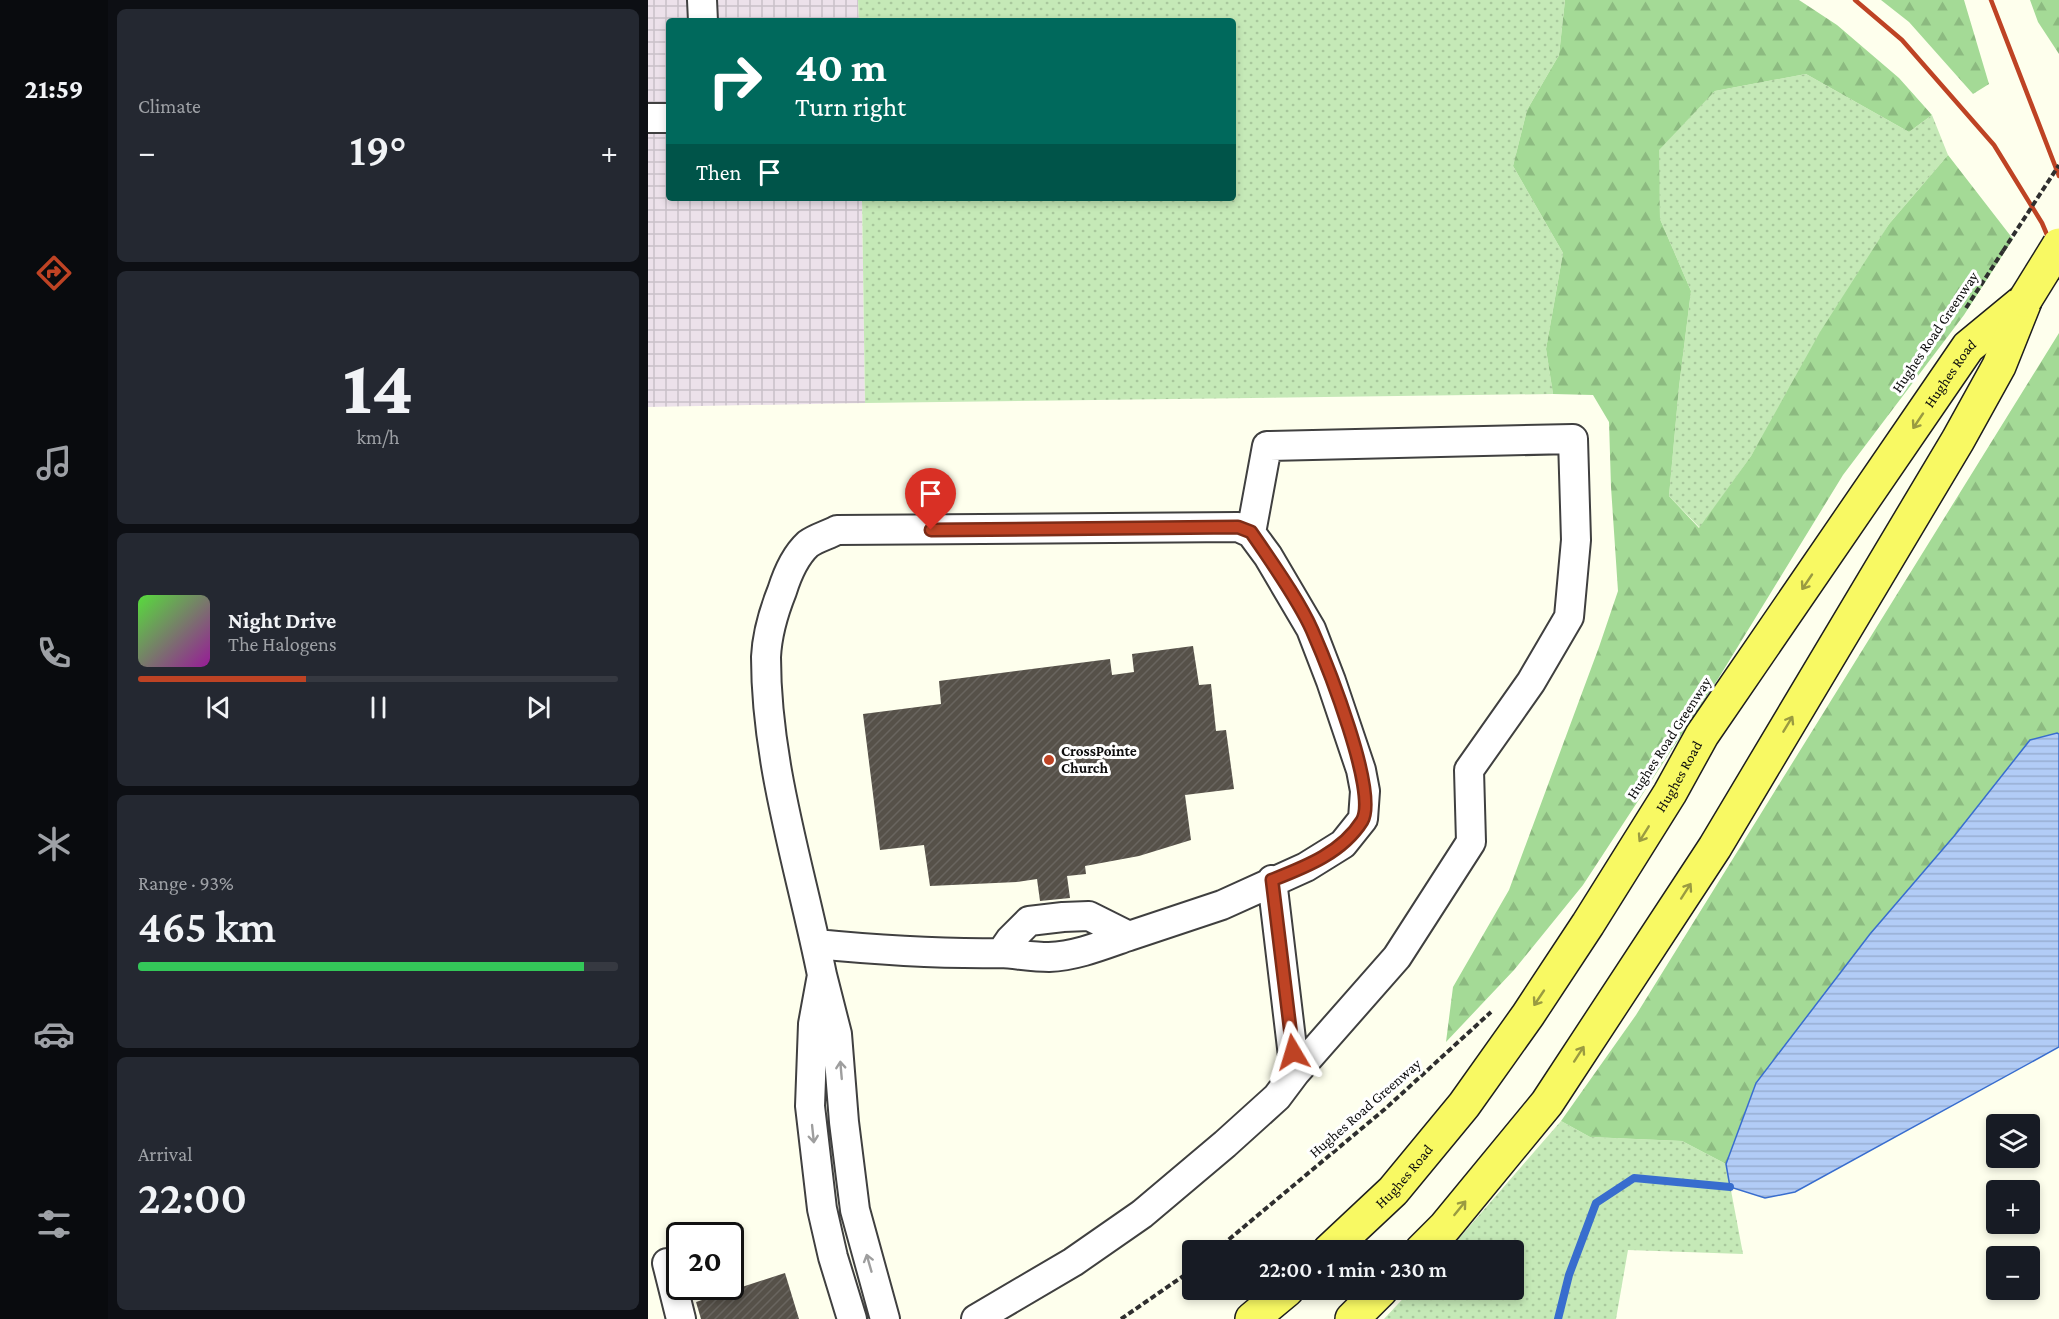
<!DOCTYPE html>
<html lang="en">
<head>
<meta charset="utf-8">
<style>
  :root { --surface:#171b24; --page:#242831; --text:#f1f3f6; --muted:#9ea1a6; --line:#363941; --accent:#be4324 }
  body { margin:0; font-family:"Crimson Pro",serif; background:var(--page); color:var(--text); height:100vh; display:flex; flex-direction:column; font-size:22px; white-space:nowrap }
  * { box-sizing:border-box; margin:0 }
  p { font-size:20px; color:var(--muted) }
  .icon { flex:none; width:33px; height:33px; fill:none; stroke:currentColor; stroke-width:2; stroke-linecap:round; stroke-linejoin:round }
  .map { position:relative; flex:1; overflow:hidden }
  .side { display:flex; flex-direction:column; gap:9px; padding:9px; background:#0d0f14; width:540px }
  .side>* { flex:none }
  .banner { position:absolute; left:18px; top:18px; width:570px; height:183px; border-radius:6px; box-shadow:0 3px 9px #0003; background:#00695c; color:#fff; overflow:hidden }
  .controls { position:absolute; left:1338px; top:1114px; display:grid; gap:12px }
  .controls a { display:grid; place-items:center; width:54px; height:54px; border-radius:6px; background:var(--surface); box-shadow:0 3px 9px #0003; font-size:30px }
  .speed { position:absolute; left:18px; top:1222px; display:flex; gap:12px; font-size:30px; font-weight:700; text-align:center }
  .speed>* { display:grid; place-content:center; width:78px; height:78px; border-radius:50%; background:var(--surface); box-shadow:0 3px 9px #0003; line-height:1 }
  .speed .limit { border:3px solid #111; border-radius:9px; background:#fff; color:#111 }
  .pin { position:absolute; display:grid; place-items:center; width:51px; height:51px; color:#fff; margin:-62px -26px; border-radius:50% 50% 50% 0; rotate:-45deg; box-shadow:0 0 6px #0007 }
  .pin .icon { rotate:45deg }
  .me { position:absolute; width:66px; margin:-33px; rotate:353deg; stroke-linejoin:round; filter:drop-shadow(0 0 4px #0008) }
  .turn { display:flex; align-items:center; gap:21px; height:126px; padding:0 30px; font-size:27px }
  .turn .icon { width:78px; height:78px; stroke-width:2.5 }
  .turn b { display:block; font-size:42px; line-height:51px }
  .then { display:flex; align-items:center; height:57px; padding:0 30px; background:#0003; gap:12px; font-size:22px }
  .big { font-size:45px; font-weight:600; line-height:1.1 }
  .side .widget { flex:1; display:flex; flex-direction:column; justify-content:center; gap:9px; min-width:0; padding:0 21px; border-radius:9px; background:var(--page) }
  .side .dial { align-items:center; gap:0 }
  .dial b { font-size:78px; line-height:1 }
  .song { display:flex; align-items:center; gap:18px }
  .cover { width:72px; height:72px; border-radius:9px; background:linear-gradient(135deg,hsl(110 70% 55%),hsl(300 70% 35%)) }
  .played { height:6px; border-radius:3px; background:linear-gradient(90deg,var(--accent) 35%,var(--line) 35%) }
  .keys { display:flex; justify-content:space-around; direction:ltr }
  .heat { display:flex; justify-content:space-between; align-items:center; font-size:33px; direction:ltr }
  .charge { height:9px; border-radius:4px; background:linear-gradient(90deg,#34c759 93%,var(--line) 0) }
  .trip { position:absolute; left:534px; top:1240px; width:342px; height:60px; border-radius:6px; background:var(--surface); box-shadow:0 3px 9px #0003; font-weight:600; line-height:60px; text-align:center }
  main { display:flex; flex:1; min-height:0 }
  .dock { display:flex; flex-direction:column; width:108px; justify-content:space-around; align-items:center; background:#090b0e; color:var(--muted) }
  .dock .icon { width:42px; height:42px }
  .dock .selected { color:var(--accent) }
  .dock b { font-size:27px; color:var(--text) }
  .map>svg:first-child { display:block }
  .industrial { fill:url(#industrial-grid) }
  .grass { fill:url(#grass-dots) }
  .forest { fill:url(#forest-firs) }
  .water { fill:url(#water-rules); stroke:#386dce; stroke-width:1.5 }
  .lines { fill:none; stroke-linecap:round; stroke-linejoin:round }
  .stream { stroke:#386dce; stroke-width:8 }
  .building { fill:url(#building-hatch) }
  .minor-casing { stroke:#404040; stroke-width:32 }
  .major-casing { stroke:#1e1e1e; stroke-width:36 }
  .path { stroke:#2f2f2f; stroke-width:4; stroke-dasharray:6 3; stroke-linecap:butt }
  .minor { stroke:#fff; stroke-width:28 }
  .major { stroke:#f8f963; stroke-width:33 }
  .rail { stroke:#be4324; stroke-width:4.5 }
  .major-bridge-casing { stroke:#1e1e1e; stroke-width:36; stroke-linecap:butt }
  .path-bridge { stroke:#2f2f2f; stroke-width:4; stroke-dasharray:6 3; stroke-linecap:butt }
  .major-bridge { stroke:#f8f963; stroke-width:33 }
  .oneway { stroke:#9a9b41 }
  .oneway2 { stroke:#9e9e9e }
  .route-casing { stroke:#7c2c17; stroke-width:15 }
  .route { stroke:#be4324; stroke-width:10 }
  .poi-dot { fill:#be4324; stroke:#fff; stroke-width:2 }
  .labels { text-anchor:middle; stroke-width:6; stroke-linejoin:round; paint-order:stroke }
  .street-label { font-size:15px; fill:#0d0d0d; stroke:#fff }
  .poi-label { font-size:15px; font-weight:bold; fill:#0d0d0d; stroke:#fff; text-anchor:start }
</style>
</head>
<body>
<main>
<nav class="dock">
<b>21:59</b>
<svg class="icon selected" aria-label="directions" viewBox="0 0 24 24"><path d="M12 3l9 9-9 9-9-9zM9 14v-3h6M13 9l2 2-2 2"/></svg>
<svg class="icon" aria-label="music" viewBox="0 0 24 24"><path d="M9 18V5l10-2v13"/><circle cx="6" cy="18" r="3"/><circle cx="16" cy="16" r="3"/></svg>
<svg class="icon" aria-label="phone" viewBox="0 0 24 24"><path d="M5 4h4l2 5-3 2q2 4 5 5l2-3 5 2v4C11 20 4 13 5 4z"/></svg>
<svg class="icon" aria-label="climate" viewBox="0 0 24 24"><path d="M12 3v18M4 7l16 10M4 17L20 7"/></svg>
<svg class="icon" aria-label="car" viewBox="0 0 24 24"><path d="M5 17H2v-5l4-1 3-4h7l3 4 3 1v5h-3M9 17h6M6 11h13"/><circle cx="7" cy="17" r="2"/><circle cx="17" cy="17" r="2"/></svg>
<svg class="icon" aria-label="filters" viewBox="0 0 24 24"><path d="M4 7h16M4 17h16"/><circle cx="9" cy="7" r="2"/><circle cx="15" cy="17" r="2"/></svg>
</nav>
<section class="side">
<div class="widget"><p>Climate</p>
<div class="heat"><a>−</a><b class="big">19°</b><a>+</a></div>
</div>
<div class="widget dial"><b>14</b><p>km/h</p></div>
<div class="widget">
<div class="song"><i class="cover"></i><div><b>Night Drive</b><p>The Halogens</p></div></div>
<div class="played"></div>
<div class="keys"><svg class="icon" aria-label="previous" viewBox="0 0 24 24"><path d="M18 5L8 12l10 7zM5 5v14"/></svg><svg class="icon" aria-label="pause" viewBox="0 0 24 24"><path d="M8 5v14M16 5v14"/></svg><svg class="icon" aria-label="next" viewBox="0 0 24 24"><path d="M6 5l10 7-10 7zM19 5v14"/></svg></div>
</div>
<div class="widget"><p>Range · 93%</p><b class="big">465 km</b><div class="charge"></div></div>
<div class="widget"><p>Arrival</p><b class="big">22:00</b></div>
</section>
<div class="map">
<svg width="1411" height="1319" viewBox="0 0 1411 1319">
  <defs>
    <pattern id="industrial-grid" width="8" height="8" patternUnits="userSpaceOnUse" patternTransform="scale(1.5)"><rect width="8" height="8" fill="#ece1ea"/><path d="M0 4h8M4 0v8" fill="none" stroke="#c9c0c8"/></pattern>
    <pattern id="grass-dots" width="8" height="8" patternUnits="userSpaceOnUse" patternTransform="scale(1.5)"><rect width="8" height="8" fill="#c5e9b7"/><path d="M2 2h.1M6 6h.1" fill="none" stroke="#a8c79c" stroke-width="1.8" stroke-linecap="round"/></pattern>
    <pattern id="forest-firs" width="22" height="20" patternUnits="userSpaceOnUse" patternTransform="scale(1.5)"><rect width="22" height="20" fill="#a4da96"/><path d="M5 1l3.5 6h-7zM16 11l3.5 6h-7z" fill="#8cba80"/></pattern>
    <pattern id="water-rules" width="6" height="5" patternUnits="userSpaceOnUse" patternTransform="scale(1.5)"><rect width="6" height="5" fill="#b2ccf6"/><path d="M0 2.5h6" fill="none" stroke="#98aed2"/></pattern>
    <pattern id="building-hatch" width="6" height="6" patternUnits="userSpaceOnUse" patternTransform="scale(1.5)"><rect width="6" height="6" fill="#565149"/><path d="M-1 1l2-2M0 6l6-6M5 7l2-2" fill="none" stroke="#69655f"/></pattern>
  </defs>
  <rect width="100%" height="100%" fill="#feffed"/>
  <!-- industrial -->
  <path class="industrial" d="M 0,0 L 210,0 L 211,21 L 21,21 L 21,198 L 214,198 L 217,403 L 0,407 Z"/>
  <!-- grass -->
  <path class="grass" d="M 210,0 L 917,0 L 911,55 L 879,110 L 865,166 L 915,253 L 898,349 L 905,394 L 217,403 L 214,198 L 585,198 L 585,21 L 211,21 Z
    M 1158,74 L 1261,132 L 1284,115 L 1300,155 L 1241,224 L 1103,456 L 1052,528 L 1021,496 L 1031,387 L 1043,291 L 1012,219 L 1010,150 L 1067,91 Z
    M 913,1121 L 942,1137 L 1034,1141 L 1078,1164 L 1095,1254 L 980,1250 L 968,1319 L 736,1319 L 763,1290 L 866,1290 L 866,1251 L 800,1251 Z"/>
  <!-- forest -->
  <path class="forest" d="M 917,0 L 1151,0 L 1189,25 L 1251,78 L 1284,115 L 1261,132 L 1158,74 L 1067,91 L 1011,150 L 1012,219 L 1043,291 L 1031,387 L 1021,496 L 1051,528 L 1103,456 L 1172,332 L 1241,224 L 1300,155 L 1365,239 L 1316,315 L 1195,475 L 1070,679 L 935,885 L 866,970 L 798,1042 L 805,987 L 861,890 L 951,647 L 970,591 L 963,487 L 961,422 L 945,395 L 905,394 L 898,349 L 915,253 L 865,166 L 879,110 L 911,55 Z
    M 1233,0 L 1316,0 L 1341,84 L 1325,94 L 1261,22 Z
    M 1382,0 L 1411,0 L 1411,54 L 1390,22 Z
    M 1411,333 L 1411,734 L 1382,740 L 1307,835 L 1222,934 L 1108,1083 L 1078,1164 L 1034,1141 L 942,1137 L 913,1121 L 988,1015 Z"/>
  <!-- water -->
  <path class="water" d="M 1409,733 L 1411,734 L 1411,1047 L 1147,1192 L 1117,1198 L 1082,1187 L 1078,1164 L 1108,1083 L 1222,934 L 1307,835 L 1382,740 Z"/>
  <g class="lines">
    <!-- stream -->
    <path class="stream" d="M 910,1319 L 921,1275 L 948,1203 L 986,1178 L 1082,1187"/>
  </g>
  <!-- building -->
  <path class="building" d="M 545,646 L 551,685 L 563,684 L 568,731 L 578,730 L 586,789 L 537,795 L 543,840 L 491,856 L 437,866 L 438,874 L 419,876 L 422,898 L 392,901 L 389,879 L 369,882 L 282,886 L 276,845 L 232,850 L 215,714 L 293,704 L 291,681 L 462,659 L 464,675 L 486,672 L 484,654 Z
    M 137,1273 L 151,1319 L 53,1319 L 48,1302 Z"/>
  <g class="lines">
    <defs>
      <path id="minor" d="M 54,0 L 55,21
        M 0,118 L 21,118
        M 603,533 L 619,446 L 925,439 L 928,540 L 921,617 L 883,682 L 821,770 L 823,842 L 749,957 L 647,1073
        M 168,944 C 229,950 291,954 353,953 L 362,940 L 381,921 L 415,917 L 441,916 L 481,936 L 574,905 L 658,867 L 695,844 L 715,819 L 717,791 L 713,770 L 683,681 L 663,629 L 620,556 L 603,533 L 590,527 L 189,530 C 180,535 168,538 160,544 C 147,556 139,575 134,591 C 126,611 119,636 118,657 C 118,766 153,870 174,975
        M 353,953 C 369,954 385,957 401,957 C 428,956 455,945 481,936
        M 19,1263 L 33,1319
        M 204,1319 L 185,1257 L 174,1209 L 162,1106 L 165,1024 L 174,975 L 189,1034 L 196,1122 L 207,1210 L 237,1319
        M 328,1319 L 425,1262 L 494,1214 L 577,1144 L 629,1097 L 647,1073 L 624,880"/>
      <g id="major">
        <path id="s1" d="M 681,1251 L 745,1191 L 816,1105 L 880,1015 L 940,924 L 1022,793 L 1054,735 L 1320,347 L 1377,300"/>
        <path d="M 773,1251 L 797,1227 L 899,1103 L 1067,847 L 1310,440 L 1351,366 L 1377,301"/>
        <path d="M 604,1319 L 639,1290"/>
        <path d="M 704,1319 L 733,1290"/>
      </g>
    </defs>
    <!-- minor casing -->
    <use href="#minor" class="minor-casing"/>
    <!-- major casing -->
    <use href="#major" class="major-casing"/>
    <!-- path -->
    <path class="path" d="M 1318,308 L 1355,251
      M 567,1251 L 737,1109 L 843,1012
      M 473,1319 L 544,1270"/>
    <!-- minor -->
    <use href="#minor" class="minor"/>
    <!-- major -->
    <use href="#major" class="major"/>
    <!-- rail -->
    <path class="rail" d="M 1207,0 L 1254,40 L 1346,145 L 1394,223 L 1411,263
      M 1343,0 L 1411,176"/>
    <defs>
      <path id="major-bridge" d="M 1377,300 L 1411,245"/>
    </defs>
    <!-- major-bridge casing -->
    <use href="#major-bridge" class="major-bridge-casing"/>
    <!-- path-bridge -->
    <path class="path-bridge" d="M 1355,251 L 1411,165"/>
    <!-- major-bridge -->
    <use href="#major-bridge" class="major-bridge"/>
  </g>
  <!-- one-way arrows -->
  <defs><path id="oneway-shaft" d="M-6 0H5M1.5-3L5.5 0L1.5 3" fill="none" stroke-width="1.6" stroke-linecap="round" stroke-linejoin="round" transform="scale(1.5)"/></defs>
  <g class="oneway">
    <use href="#oneway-shaft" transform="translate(1270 421) rotate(124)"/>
    <use href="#oneway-shaft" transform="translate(1159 582) rotate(124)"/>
    <use href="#oneway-shaft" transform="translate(1140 724) rotate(-59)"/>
    <use href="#oneway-shaft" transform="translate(996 834) rotate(122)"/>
    <use href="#oneway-shaft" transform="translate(1038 891) rotate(-57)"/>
    <use href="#oneway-shaft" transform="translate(891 998) rotate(124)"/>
    <use href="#oneway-shaft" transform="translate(931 1054) rotate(-57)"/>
    <use href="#oneway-shaft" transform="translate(812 1208) rotate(-51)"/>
  </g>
  <g class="oneway2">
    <use href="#oneway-shaft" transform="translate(193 1070) rotate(-95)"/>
    <use href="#oneway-shaft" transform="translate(165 1134) rotate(84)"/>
    <use href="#oneway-shaft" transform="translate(221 1263) rotate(-106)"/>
  </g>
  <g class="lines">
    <defs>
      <path id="route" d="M 283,530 L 590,527 L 603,532 L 612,545 C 629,570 652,603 664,630 C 678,662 731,793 714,821 C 694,853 657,867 624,880 L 645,1052"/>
    </defs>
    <!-- route casing -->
    <use href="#route" class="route-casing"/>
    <!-- route -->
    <use href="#route" class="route"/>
  </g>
  <!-- markers -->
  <circle class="poi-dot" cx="401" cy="760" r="6"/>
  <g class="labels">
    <!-- street labels -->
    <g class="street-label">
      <text transform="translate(1287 332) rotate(-56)" y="5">Hughes Road Greenway</text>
      <text dy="5" stroke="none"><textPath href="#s1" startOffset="1078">Hughes Road</textPath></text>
      <text transform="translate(1021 738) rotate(-57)" y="5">Hughes Road Greenway</text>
      <text dy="5" stroke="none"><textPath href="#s1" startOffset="592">Hughes Road</textPath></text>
      <text transform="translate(717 1108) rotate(-41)" y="5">Hughes Road Greenway</text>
      <text dy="5" stroke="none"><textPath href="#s1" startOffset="106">Hughes Road</textPath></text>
    </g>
    <!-- poi labels -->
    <g class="poi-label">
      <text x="413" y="756">CrossPointe<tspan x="413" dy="17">Church</tspan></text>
    </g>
  </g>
</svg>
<div class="controls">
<a><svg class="icon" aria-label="layers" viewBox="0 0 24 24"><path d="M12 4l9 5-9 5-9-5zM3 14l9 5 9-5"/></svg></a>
<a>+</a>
<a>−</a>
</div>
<div class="speed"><div class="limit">20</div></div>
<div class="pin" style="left:283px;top:530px;background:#d93025"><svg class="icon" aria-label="arrive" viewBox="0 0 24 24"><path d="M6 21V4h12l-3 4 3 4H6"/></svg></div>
<svg class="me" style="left:645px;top:1052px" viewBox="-20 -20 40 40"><path d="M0-17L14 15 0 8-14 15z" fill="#be4324" stroke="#fff" stroke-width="4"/></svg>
<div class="trip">22:00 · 1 min · 230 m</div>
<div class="banner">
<div class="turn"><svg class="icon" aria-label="right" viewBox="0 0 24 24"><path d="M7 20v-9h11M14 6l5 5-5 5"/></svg><div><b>40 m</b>Turn right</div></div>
<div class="then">Then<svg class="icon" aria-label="arrive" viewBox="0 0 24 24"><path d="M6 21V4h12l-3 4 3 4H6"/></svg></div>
</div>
</div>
</main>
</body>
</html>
